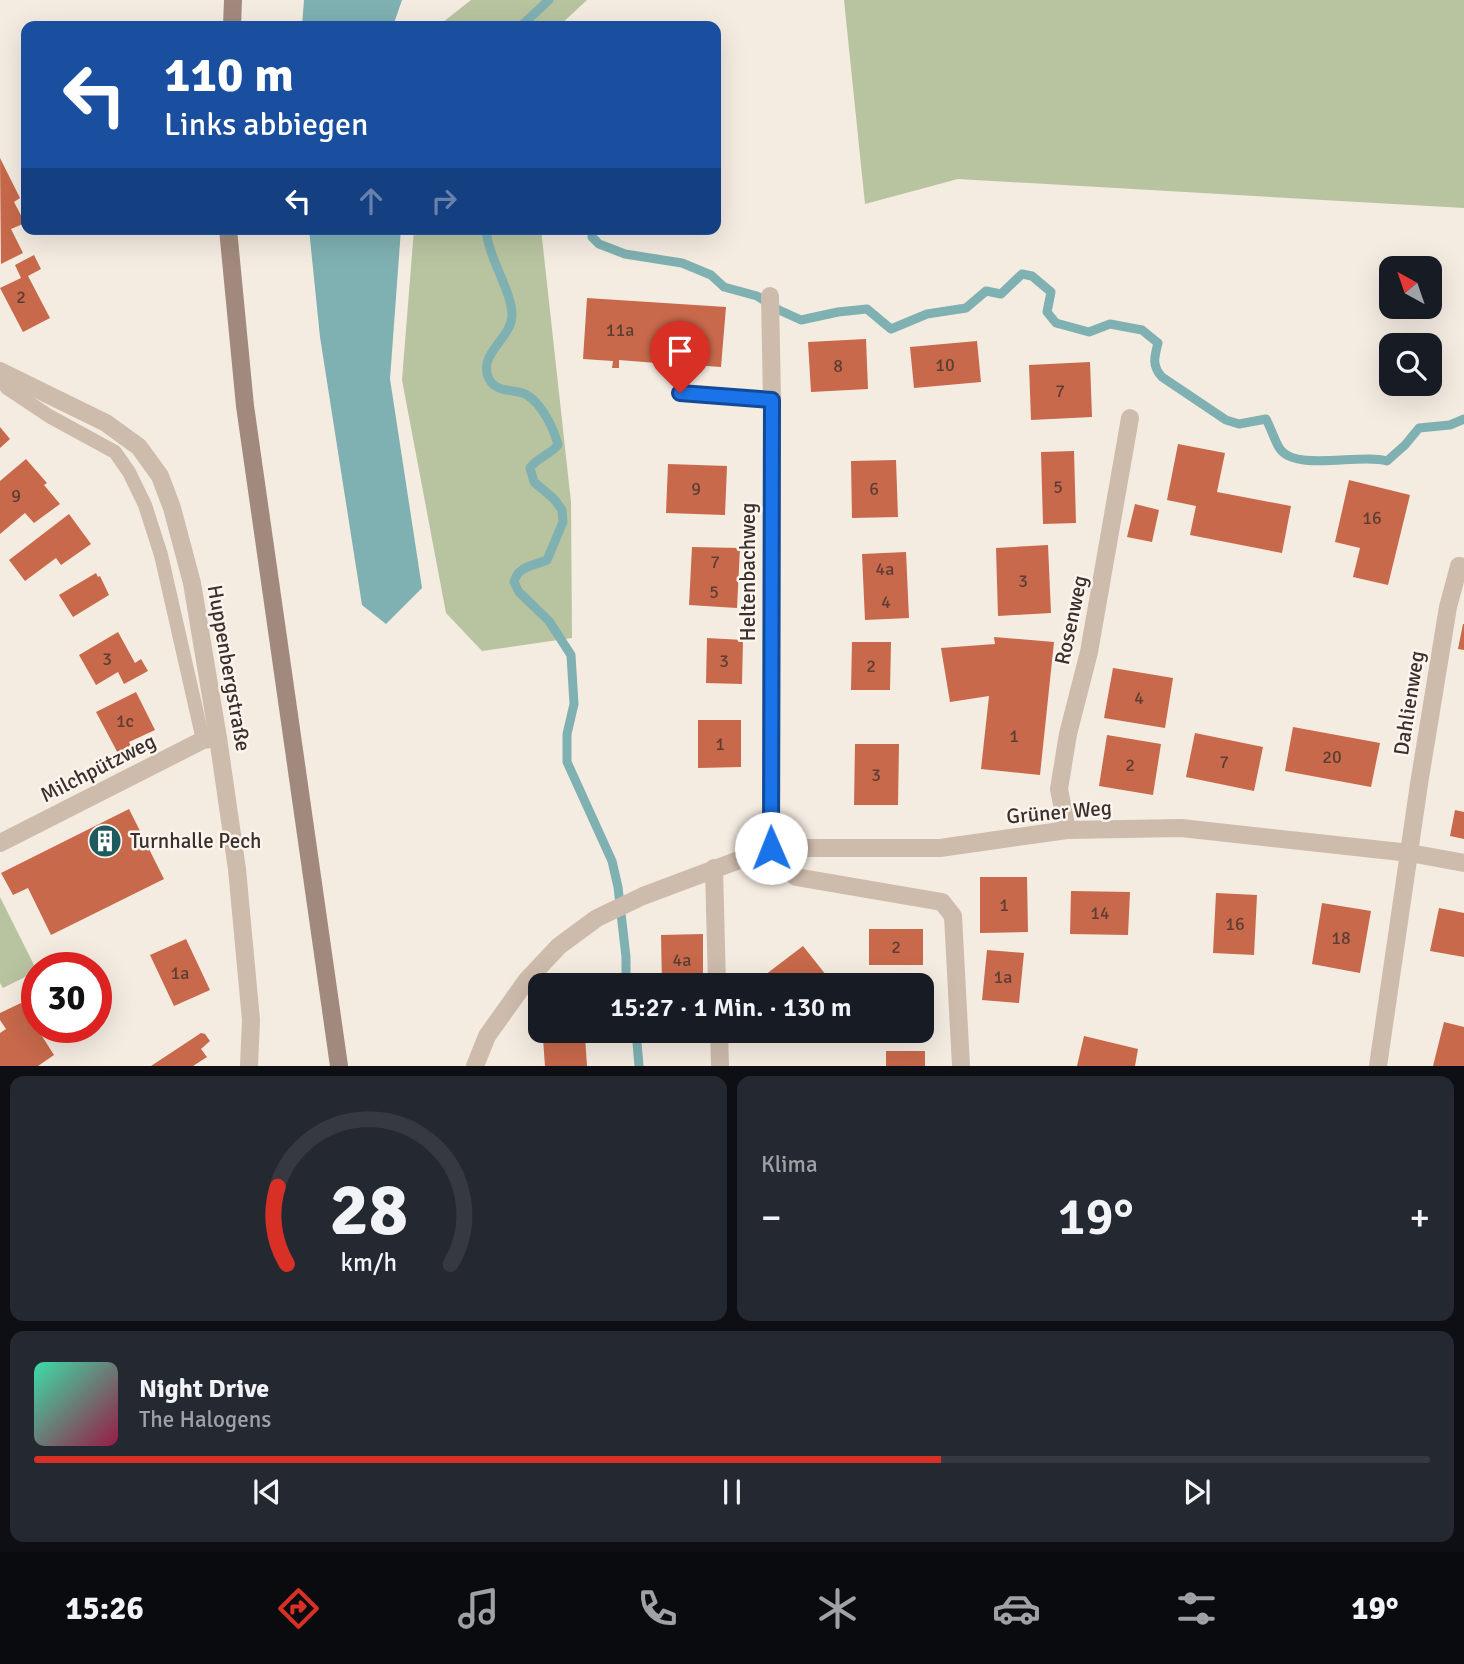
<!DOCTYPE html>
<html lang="de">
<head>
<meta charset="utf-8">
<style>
  :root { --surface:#171b24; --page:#242831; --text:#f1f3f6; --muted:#9ea1a6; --line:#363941; --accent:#d93025 }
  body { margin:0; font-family:Signika,sans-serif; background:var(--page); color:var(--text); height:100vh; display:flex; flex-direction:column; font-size:26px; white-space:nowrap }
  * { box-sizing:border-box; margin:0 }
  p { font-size:23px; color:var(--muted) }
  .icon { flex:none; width:38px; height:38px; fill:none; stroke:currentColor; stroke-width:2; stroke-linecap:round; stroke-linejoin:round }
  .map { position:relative; height:1066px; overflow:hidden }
  .panel { display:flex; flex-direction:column; gap:10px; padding:10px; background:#0d0f14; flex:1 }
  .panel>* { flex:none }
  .guide { position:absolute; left:21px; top:21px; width:700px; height:214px; border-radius:14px; box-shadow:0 7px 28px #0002; background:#1a4fa0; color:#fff; overflow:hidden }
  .needle { width:46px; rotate:320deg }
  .fabs { position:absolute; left:1379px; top:256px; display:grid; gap:14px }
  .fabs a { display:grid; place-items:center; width:63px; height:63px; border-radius:14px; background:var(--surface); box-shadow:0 7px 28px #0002; font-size:35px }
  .speed { position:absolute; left:21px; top:952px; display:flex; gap:14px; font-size:35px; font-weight:700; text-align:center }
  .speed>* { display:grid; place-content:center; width:91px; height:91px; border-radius:50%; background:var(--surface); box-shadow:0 7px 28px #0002; line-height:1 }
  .speed .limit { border:10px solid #d22; background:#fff; color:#111 }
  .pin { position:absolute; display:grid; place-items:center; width:60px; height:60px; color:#fff; margin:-72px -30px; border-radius:50% 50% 50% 0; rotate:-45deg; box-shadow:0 0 7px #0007 }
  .pin .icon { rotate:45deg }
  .me { position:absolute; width:77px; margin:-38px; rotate:359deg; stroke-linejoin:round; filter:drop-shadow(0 0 5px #0008) }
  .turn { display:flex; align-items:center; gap:24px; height:147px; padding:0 28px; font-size:32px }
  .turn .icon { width:91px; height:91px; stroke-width:2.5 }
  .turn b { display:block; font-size:49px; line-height:60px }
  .lanes { display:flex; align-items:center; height:66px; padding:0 28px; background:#0003; justify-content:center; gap:35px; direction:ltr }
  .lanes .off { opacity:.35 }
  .big { font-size:52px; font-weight:600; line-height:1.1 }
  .panel .tile { flex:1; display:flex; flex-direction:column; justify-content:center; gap:10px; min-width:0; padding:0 24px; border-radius:14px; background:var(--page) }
  .panel .dial { align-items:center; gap:0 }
  .dial svg { height:182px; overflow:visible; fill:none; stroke:var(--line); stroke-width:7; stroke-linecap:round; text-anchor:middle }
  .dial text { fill:var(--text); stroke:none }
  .song { display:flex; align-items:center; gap:21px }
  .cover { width:84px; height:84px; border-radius:10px; background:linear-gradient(135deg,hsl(160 70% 55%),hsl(340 70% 35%)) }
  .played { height:7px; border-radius:4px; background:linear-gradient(90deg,var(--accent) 65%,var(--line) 65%) }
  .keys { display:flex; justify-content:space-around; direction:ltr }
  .heat { display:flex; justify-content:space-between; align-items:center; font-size:38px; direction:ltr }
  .panel .tiles { flex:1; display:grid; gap:10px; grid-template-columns:1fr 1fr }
  .tile:last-child { grid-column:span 2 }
  .trip { position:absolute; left:528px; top:973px; width:406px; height:70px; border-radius:14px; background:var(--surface); box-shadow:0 7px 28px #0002; font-weight:600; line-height:70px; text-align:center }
  .tab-bar { display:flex; height:112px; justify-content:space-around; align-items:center; background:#090b0e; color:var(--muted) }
  .tab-bar .icon { width:49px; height:49px }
  .tab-bar .on { color:var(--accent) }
  .tab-bar b { font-size:32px; color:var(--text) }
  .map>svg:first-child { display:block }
  .green { fill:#b8c4a0 }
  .water { fill:#7fb0b2 }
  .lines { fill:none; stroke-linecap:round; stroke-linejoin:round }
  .stream { stroke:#7fb0b2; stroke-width:9 }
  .building { fill:#c8694b }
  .lane { stroke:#cdbbac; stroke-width:14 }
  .street { stroke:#cdbbac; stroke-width:18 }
  .secondary { stroke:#a18a7d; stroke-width:18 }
  .route-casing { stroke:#114b97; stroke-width:18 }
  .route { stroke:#1a73e8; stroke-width:12 }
  .labels { text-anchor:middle; stroke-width:5; stroke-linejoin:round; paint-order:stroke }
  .number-label { font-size:18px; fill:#5e3e33 }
  .street-label { font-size:21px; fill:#3b302b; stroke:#fbf5ee }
  .poi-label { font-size:21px; fill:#3b302b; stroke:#fbf5ee; text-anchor:start }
</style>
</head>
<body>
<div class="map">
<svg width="1464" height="1066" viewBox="0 0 1464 1066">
  <rect width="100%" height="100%" fill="#f4ebe1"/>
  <!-- green -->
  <path class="green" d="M 471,0 L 587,0 L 559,26 L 438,26 Z
    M 844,0 L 1464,0 L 1464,208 L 958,179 L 865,204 Z
    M 414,229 L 541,229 L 571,502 L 572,638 L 482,651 L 446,613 L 402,380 Z
    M 0,897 L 37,971 L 3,988 L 0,983 Z"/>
  <!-- water -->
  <path class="water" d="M 304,0 L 402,0 L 393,26 L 302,26 Z
    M 309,229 L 401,229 L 390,379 L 422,588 L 386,624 L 362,605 L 320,337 Z"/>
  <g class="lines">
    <!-- stream -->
    <path class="stream" d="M 521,26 L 549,0
      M 486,229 C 488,258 513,293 512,316 C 511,339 477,354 489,379 C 497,394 515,388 527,395 C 542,404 554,429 558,445 C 550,455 536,458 530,468 L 534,482 L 554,499 L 562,510 L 563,522 L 547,560 C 533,566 518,566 514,582 L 519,592 L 549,621 L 571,655 L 574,704 L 567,734 L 567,762 L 612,861 L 618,887 L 626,957 L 626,985
      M 592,229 L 592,237 L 599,244 L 625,254 L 682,263 L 711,275 L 724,287 L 757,296 L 779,310 L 801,320 L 838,312 L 867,309 L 891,329 L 927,314 L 966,308 L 986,291 L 1001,294 L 1022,274 L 1032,276 L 1051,292 L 1047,312 L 1056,323 L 1089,332 L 1110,324 L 1142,330 L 1158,343 C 1154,358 1152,366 1162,377 L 1226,420 L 1239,424 L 1266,419 C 1271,428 1275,442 1280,449 C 1296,472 1361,453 1387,461 L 1405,445 L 1419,428 L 1450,425 L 1464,419
      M 636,1031 L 639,1066"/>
  </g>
  <!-- building -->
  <path class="building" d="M 0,158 L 20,198 L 14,202 L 25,223 L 11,229 L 23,253 L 1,264 Z
    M 34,255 L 41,269 L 28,276 L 50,318 L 23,332 L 0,288 L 21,278 L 15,265 Z
    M 587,298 L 726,307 L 721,367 L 693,365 L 692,372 L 681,372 L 681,365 L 619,360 L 619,368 L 612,368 L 613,361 L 583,359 Z
    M 866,339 L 868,389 L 811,392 L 808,342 Z
    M 977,341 L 981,382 L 914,388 L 910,347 Z
    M 1090,362 L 1092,417 L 1031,420 L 1029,365 Z
    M 0,427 L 10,439 L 0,448 Z
    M 1178,444 L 1225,453 L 1217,492 L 1291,506 L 1282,553 L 1190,535 L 1196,506 L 1167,500 Z
    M 1074,451 L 1076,523 L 1043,524 L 1041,452 Z
    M 26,459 L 47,483 L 44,485 L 60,504 L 34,523 L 25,513 L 0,534 L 0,481 Z
    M 896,460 L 898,517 L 852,518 L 851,461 Z
    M 668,464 L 727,466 L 725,515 L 666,513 Z
    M 1349,480 L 1410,495 L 1388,585 L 1353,577 L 1360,548 L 1335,542 Z
    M 1135,504 L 1159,510 L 1152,542 L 1127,537 Z
    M 69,514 L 91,544 L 61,565 L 56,558 L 25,581 L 9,560 Z
    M 1048,545 L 1051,613 L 998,616 L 996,548 Z
    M 692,547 L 740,548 L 737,608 L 689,605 Z
    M 906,552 L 909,618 L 865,620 L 862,554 Z
    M 96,573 L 98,577 L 100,576 L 109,595 L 73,617 L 59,595 Z
    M 1463,624 L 1464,624 L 1464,650 L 1458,649 Z
    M 118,632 L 135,663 L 141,659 L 148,671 L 124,684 L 118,672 L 96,685 L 79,655 Z
    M 994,637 L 1054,642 L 1040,775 L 981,769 L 989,696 L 950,702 L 941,648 L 995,644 Z
    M 707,638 L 743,640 L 742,684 L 706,683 Z
    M 852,642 L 891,642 L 890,690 L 851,690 Z
    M 1113,668 L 1173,678 L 1165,728 L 1104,718 Z
    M 136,692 L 155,730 L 129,742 L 134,752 L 121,759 L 96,712 Z
    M 698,720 L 741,720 L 741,767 L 698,768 Z
    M 1293,727 L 1380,743 L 1371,787 L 1285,771 Z
    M 1195,733 L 1263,747 L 1254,791 L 1186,777 Z
    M 1107,735 L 1161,744 L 1153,795 L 1099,786 Z
    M 855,744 L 899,744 L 898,805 L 854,805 Z
    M 129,809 L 164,879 L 51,935 L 28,888 L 13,895 L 1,873 Z
    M 1455,810 L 1464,812 L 1464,839 L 1450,836 Z
    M 980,877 L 1027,877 L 1028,932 L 980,933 Z
    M 1071,891 L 1130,892 L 1128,935 L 1070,934 Z
    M 1216,893 L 1257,895 L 1254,955 L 1213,953 Z
    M 1322,903 L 1371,911 L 1360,973 L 1312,964 Z
    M 1439,908 L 1464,913 L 1464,957 L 1430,951 Z
    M 869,929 L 923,929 L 923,965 L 869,965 Z
    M 703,934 L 703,985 L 662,985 L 661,935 Z
    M 186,939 L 210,990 L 174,1006 L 150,955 Z
    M 803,946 L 834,985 L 773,985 L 765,975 Z
    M 987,950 L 1024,953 L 1019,1003 L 982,1000 Z
    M 21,1003 L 54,1055 L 38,1066 L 0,1066 L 0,1033 L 6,1029 L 0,1020 L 0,1013 Z
    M 1444,1022 L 1464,1027 L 1464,1066 L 1433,1066 Z
    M 201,1033 L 205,1034 L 210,1041 L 201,1049 L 207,1057 L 193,1066 L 151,1066 Z
    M 585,1036 L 587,1066 L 545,1066 L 543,1039 Z
    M 1084,1036 L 1138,1049 L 1135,1066 L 1077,1066 Z
    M 886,1051 L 925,1051 L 925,1066 L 886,1066 Z"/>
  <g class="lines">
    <!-- lane -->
    <path class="lane" d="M 0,376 L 7,388 L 49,416 L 115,452 L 129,472 L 145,505 L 161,555 L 203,740
      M 680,393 L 772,400"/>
    <!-- street -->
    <path class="street" d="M 770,296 L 772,400 L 771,848
      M 0,371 L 106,423 L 139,447 L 160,476 L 172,508 L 192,583 L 218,738 L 237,869 L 251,1020 L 249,1066
      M 1067,830 L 1059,789 L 1068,734 L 1089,652 L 1130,418
      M 0,843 L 203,740 L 218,738
      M 771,848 L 782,867 L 796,877 L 942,902 L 953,916 L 961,1066
      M 714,868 L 717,985
      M 719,1031 L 720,1066
      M 475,1066 L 487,1036 L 527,980 L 559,946 L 597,918 L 643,896 L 771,848 L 940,848 L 1067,830 L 1181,828 L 1410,853 L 1464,863
      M 1378,1066 L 1419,784 L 1448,607 L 1459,566 L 1464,567"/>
    <!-- secondary -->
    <path class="secondary" d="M 232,26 L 233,0
      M 228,229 L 245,406 L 339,1066"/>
  </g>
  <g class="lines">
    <defs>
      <path id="route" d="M 680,393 L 772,400 L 771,848"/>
    </defs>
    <!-- route casing -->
    <use href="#route" class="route-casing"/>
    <!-- route -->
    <use href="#route" class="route"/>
  </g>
  <!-- icons -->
  <defs>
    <symbol id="building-disc" viewBox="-11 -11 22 22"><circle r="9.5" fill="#1f5a5e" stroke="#fbf5ee"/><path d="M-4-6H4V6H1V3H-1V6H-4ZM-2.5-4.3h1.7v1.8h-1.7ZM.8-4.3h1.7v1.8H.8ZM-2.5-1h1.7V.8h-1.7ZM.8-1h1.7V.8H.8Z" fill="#fff"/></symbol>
  </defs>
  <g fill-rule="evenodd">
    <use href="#building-disc" x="86" y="822" width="38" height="38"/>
  </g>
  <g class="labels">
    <!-- number labels -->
    <g class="number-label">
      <text x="21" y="303">2</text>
      <text x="620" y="336">11a</text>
      <text x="945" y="371">10</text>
      <text x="838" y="372">8</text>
      <text x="1060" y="397">7</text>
      <text x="1058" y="493">5</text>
      <text x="696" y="495">9</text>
      <text x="874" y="495">6</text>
      <text x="16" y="502">9</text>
      <text x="1372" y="524">16</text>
      <text x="715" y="568">7</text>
      <text x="885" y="575">4a</text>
      <text x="1023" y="587">3</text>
      <text x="714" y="598">5</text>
      <text x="886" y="608">4</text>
      <text x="107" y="665">3</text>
      <text x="724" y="667">3</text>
      <text x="871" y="672">2</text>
      <text x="1139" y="704">4</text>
      <text x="125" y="727">1c</text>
      <text x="1014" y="742">1</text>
      <text x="720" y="750">1</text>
      <text x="1332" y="763">20</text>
      <text x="1224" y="768">7</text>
      <text x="1130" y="771">2</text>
      <text x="876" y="781">3</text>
      <text x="1004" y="911">1</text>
      <text x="1100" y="919">14</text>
      <text x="1235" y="930">16</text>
      <text x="1341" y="944">18</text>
      <text x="896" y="953">2</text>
      <text x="682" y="966">4a</text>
      <text x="180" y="979">1a</text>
      <text x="1003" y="983">1a</text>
    </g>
    <!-- street labels -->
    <g class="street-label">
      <text transform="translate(748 572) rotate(-90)" y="7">Heltenbachweg</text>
      <text transform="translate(1071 620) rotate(-78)" y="7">Rosenweg</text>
      <text transform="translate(229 668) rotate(80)" y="7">Huppenbergstraße</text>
      <text transform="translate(1409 703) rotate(-81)" y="7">Dahlienweg</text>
      <text transform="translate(98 768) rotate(-27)" y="7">Milchpützweg</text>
      <text transform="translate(1059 812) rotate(-5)" y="7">Grüner Weg</text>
    </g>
    <!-- poi labels -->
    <g class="poi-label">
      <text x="130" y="848">Turnhalle Pech</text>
    </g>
  </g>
</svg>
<div class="fabs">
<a><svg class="needle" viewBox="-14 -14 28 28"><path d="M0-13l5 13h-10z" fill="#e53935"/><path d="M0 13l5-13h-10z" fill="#9ea1a6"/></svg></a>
<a><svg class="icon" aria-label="search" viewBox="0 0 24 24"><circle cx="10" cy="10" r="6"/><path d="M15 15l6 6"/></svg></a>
</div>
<div class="speed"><div class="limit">30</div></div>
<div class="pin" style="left:680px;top:393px;background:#d93025"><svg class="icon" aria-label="arrive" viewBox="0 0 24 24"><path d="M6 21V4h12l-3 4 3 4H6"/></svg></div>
<svg class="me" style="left:771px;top:848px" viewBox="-20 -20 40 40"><circle r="19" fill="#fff"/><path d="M0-13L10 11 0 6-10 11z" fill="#1a73e8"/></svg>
<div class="trip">15:27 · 1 Min. · 130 m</div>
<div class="guide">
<div class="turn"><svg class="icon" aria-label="left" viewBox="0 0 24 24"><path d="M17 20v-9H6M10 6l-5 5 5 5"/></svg><div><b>110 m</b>Links abbiegen</div></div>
<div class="lanes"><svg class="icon" aria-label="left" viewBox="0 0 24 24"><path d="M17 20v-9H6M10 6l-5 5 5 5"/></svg><svg class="icon off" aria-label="ahead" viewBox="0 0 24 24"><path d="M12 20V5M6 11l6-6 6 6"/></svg><svg class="icon off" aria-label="right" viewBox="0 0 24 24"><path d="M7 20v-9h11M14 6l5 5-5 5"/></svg></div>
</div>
</div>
<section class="panel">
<div class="tiles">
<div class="tile dial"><svg viewBox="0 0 100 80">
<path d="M14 69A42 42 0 1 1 86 69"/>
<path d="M14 69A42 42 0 0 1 10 35" stroke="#d93025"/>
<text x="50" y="56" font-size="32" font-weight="700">28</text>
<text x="50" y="72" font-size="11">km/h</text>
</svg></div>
<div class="tile"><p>Klima</p>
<div class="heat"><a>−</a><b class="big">19°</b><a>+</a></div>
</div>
<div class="tile">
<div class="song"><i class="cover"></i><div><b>Night Drive</b><p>The Halogens</p></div></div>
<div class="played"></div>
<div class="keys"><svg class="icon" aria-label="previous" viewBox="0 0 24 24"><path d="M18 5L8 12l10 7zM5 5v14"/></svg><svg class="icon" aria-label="pause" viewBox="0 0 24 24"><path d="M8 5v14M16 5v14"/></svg><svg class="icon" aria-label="next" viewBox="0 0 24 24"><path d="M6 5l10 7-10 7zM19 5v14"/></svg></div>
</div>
</div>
</section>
<nav class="tab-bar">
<b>15:26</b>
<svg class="icon on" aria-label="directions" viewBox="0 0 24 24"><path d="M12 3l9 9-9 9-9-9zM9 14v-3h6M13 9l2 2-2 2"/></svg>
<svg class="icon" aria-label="music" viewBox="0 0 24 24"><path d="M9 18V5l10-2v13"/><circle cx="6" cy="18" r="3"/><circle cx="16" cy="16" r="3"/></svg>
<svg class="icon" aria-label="phone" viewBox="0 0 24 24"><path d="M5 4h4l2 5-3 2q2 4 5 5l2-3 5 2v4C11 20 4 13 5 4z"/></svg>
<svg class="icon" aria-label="climate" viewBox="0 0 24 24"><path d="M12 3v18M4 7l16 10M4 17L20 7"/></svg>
<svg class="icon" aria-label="car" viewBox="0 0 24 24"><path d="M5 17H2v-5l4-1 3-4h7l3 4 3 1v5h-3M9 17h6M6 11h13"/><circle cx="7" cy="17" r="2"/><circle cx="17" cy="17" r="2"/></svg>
<svg class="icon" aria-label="filters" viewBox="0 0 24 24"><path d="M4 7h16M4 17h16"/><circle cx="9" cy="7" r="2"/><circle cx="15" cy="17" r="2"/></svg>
<b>19°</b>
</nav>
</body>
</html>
